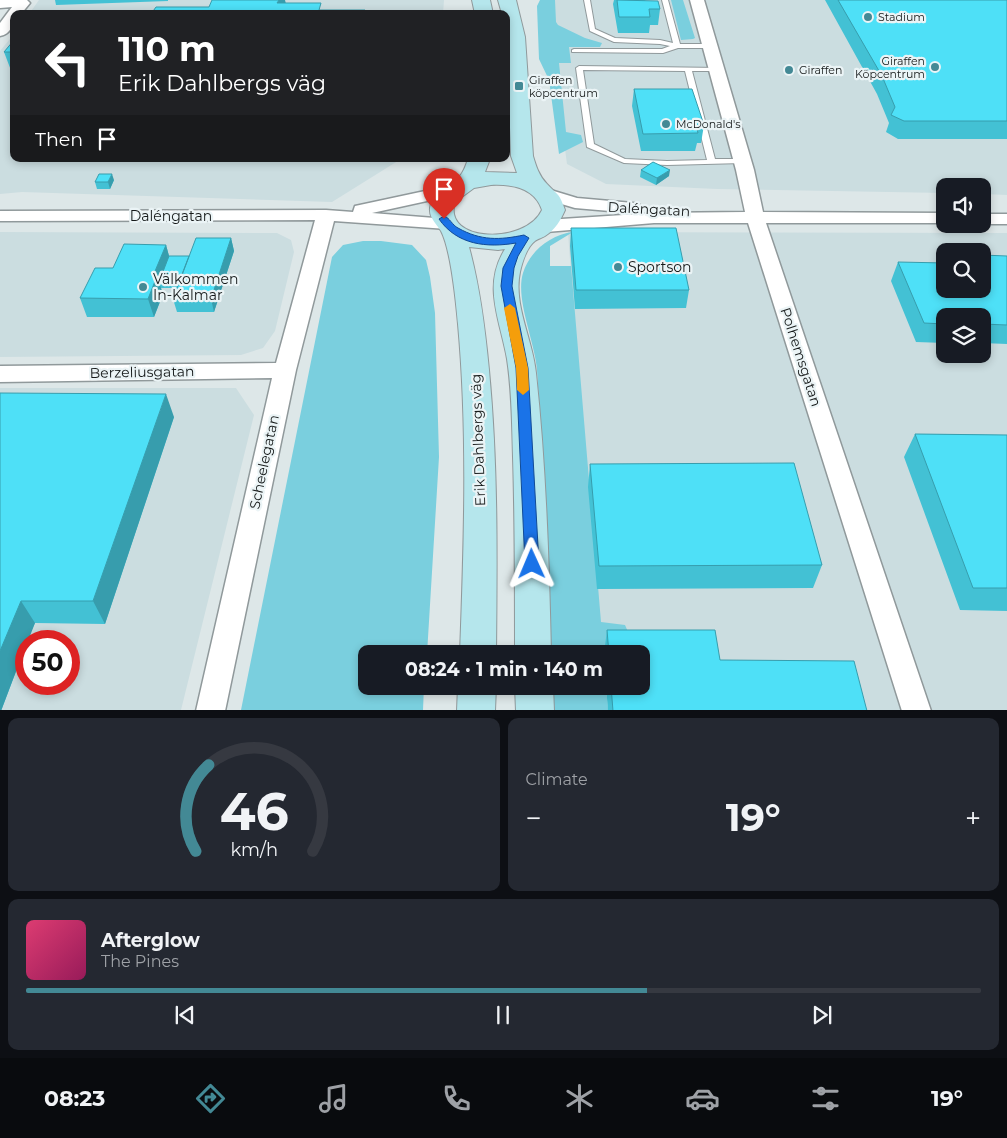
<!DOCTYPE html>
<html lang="en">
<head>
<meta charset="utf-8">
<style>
  :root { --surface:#171b24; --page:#242831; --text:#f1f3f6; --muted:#9ea1a6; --line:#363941; --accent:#438995 }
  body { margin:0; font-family:Montserrat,sans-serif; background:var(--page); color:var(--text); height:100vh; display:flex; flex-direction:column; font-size:19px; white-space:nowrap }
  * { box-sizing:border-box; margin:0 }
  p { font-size:16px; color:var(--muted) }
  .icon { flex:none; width:28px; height:28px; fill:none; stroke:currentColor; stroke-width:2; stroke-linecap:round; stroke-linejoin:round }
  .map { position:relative; height:710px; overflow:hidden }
  .details { display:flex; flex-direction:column; gap:8px; padding:8px; background:#0d0f14; flex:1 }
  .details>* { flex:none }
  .hud { position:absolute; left:10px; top:10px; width:500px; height:152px; border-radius:10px; box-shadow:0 2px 8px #0003; background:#202124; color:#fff; overflow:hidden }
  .buttons { position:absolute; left:936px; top:178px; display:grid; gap:10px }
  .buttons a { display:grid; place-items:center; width:55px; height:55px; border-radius:10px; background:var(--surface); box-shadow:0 2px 8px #0003; font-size:25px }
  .speed { position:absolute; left:15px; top:630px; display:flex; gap:10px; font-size:25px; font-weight:700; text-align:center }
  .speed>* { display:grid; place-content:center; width:65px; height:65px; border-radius:50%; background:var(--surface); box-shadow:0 2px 8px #0003; line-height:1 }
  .speed .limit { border:8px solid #d22; background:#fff; color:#111 }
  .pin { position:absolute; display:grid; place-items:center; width:42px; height:42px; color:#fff; margin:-51px -21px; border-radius:50% 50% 50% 0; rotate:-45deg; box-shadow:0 0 5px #0007 }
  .pin .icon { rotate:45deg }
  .me { position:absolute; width:55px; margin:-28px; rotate:359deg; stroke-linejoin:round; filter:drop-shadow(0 0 4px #0008) }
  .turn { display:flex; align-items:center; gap:18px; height:105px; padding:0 25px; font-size:22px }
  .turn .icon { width:65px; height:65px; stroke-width:2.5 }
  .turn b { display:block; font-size:35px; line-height:42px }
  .then { display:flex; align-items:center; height:48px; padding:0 25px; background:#0003; gap:10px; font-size:19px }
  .big { font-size:38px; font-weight:700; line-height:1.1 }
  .details .widget { flex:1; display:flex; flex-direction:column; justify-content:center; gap:8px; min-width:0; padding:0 18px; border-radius:10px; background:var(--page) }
  .details .dial { align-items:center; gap:0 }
  .dial svg { height:130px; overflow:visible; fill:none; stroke:var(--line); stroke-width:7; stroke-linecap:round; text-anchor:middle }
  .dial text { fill:var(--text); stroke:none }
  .song { display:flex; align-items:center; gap:15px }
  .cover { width:60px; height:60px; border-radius:8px; background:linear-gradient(135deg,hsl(340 70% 55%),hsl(330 70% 35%)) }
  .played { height:5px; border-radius:2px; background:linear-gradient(90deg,var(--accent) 65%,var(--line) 65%) }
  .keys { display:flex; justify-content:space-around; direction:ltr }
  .heat { display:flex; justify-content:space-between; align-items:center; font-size:28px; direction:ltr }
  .details .tiles { flex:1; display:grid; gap:8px; grid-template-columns:1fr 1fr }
  .widget:last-child { grid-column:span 2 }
  .trip { position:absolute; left:358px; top:645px; width:292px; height:50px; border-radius:10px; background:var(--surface); box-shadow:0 2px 8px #0003; font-weight:700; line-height:50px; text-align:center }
  .menu { display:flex; height:80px; justify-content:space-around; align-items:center; background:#090b0e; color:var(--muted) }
  .menu .icon { width:35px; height:35px }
  .menu .active { color:var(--accent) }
  .menu b { font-size:22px; color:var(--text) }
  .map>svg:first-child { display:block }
  .built { fill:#cbdde0; fill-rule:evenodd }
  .green { fill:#7acfde }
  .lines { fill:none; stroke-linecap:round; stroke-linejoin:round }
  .service-casing { stroke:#90999b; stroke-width:2 }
  .minor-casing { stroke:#90999b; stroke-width:3 }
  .secondary-casing { stroke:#90999b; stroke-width:2 }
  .service { fill:#fff; fill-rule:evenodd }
  .minor { fill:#fff; fill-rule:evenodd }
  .secondary { fill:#b5e6ec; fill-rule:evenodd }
  .wall { fill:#43c1d4 }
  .shaded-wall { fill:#379dad }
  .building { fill:#4ee0f7; stroke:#379dad }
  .route { fill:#1a73e8; stroke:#114b97 }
  .slow { fill:#f59e0b }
  .poi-dot { fill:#438995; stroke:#ebf4f6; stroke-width:2 }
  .labels { text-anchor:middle; stroke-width:4.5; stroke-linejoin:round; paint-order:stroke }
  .far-poi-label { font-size:11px; fill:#151919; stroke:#ebf4f6; text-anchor:start }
  .street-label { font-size:14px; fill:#151919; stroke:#ebf4f6 }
  .poi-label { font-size:14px; fill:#151919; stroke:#ebf4f6; text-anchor:start }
</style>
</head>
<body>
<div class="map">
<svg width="1007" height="711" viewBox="0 0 1007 711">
  <rect width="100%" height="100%" fill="#dde7e8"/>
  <!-- built -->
  <path class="built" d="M 39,0 L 444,0 L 443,14 L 29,14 Z
    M 545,0 L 1007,0 L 1007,195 L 983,194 L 982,186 L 945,186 L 945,193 L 717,189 L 606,184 L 567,164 Z
    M 14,34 L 14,159 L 401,159 L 332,202 L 22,192 L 0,194 L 0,51 Z
    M 0,232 L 277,233 L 291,240 L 294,252 L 275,331 L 263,348 L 241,355 L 0,357 Z
    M 568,232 L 1007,233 L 1007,710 L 602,710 L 641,686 L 641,654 L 598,654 ZM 945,251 L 982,251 L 982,289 L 945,289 ZM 945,316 L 982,316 L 982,354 L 945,354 Z
    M 0,388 L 236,388 L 254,415 L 181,710 L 0,710 ZM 26,641 L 69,641 L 69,684 L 26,684 Z"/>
  <!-- green -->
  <path class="green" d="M 540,0 L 555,0 L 556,22 L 558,25 L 585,38 L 602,43 L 600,47 L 569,47 L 571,63 L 559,63 L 566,132 L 581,135 L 583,142 L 559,154 L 549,80 L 539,59 L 537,6 Z
    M 671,0 L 683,0 L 695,38 L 693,39 L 681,40 Z
    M 573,232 L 550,246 L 550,266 L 571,266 L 601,622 L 625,625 L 632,641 L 604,654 L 549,654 C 545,559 543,464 537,370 C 535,342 515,299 523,273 C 530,251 550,235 573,232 Z
    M 363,241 L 381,241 L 412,245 L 426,260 L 430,277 L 435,313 L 439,457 L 427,654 L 366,654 L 366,686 L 424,686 L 423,710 L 241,710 L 332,257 L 343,245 Z
    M 550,686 L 606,686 L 608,710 L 551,710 Z"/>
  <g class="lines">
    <defs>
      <path id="service" d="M 584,0 L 590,0 L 595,29 L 615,38 L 660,40 L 673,43 L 662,0 L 668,0 L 680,44 L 710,44 L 713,46 L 710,48 L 678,48 L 663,53 L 572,52 L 572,50 L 574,49 L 662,49 L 670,46 L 660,44 L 614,42 L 590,31 Z
        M 579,66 L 719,68 L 720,69 L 717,71 L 692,71 L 715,159 L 743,159 L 747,161 L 743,163 L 667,165 L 624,163 L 587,147 L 576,68 ZM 583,70 L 685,71 L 707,160 L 667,161 L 625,159 L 594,144 Z"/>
      <path id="minor" d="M 0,0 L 27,0 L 30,3 L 21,14 L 14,14 C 14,24 11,34 0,36 L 0,23 L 12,7 L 0,8 Z
        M 690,0 L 704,0 L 754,170 L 763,212 L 945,213 L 945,223 L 766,223 L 931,711 L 902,711 L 748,223 L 654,223 L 546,232 L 540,230 L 537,226 L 540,222 L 546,220 L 654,213 L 745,212 L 736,170 Z
        M 453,185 L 459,186 L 462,190 L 459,194 L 372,213 L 447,219 L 453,220 L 456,224 L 453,228 L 447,229 L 334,221 L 296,370 L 225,711 L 196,711 L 272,378 L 0,382 L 0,366 L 276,363 L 315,220 L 0,221 L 0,211 L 326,210 L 353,212 L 355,206 Z
        M 544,188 L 577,198 L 633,203 L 639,204 L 642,208 L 639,212 L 633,213 L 575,208 L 538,197 L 535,193 L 538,189 Z
        M 982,214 L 1007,214 L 1007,224 L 979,224 L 982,224 Z"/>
      <path id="secondary" d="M 472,0 L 490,0 L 493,14 L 475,14 Z
        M 498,0 L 516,0 L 525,37 L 533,156 C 536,166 539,176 547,184 C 558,196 559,192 565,210 C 560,221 556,229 545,236 C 542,238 537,239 535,241 C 527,247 522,263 520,272 C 513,305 533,340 536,373 C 546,466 549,560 551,654 L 515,654 C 515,588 515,522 513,457 C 512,424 512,391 507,359 C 500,319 482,286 505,249 L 498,250 L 469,247 C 480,287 485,328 489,370 C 498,464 497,559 496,654 L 460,654 C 464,544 468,434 458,324 C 456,302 451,250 441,231 C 436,223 429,218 430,208 C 432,191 451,187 460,176 C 464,171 466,165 468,159 L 490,159 L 485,172 L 517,173 L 511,156 L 506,14 L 502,14 ZM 491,185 C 512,184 535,188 542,210 C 526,245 442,243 455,202 L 474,188 Z
        M 458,686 L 496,686 L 495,711 L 457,711 Z
        M 515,686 L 553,686 L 554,711 L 516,711 Z"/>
    </defs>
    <!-- service casing -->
    <use href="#service" class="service-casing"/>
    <!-- minor casing -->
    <use href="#minor" class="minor-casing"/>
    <!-- secondary casing -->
    <use href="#secondary" class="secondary-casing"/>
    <!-- service -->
    <use href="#service" class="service"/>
    <!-- minor -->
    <use href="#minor" class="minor"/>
    <!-- secondary -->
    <use href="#secondary" class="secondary"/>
  </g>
  <!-- wall -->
  <path class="wall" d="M 55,0 L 168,0 L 168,1 L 56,5 Z
    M 614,0 L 644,0 L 660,9 L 658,25 L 650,25 L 649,33 L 618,33 L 613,4 Z
    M 825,0 L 1007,0 L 1007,139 L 898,139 L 886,132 L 889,123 L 877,94 Z
    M 14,40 L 14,73 L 12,73 L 4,52 Z
    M 634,89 L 704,125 L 701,143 L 697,143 L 695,151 L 641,151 L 632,106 Z
    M 641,170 L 669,176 L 656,185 L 640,177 Z
    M 114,180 L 110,189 L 97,189 L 95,182 Z
    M 571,228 L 689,290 L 686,308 L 575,309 L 570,246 Z
    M 231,238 L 234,251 L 214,312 L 177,312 L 173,299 L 177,288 L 161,288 L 163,294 L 154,317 L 87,317 L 80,298 L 166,245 L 169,256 L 189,256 Z
    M 1007,256 L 1007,344 L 982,343 L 982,316 L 945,316 L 945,343 L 916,342 L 891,281 L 898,262 L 945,289 Z
    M 0,393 L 174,417 L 105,624 L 35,623 L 26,641 L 26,645 L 1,711 Z
    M 915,434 L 1007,435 L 1007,611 L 960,610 L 904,457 Z
    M 590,464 L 822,565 L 813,588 L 597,589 L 588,487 Z
    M 607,630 L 720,660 L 867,711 L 608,711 L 606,686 L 641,686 L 641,654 L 604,654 Z"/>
  <!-- shaded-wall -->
  <path class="shaded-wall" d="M 279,0 L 285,0 L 287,8 L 277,3 Z
    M 670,170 L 669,176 L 656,185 L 657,178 Z
    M 112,174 L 114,180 L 110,189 L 108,182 Z
    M 231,238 L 234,251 L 214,312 L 211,299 Z
    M 166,245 L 171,263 L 159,282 L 163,294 L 154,317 L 148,299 L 153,276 Z
    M 166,394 L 174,417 L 105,624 L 93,601 Z
    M 21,601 L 35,623 L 28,641 L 26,641 L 26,645 L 1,711 L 0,711 L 0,651 Z"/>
  <!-- building -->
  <path class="building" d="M 212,0 L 279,0 L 277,3 L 321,3 L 319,10 L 365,10 L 364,14 L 151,14 L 156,7 L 209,7 Z
    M 617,0 L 658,1 L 660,9 L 649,9 L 650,17 L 619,17 Z
    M 838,0 L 1007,0 L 1007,121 L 904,121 L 891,115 L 895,107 L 882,76 Z
    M 14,40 L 14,52 L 4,52 Z
    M 634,89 L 692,89 L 704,125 L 696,125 L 698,133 L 643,134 Z
    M 653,162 L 670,170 L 657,178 L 641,170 Z
    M 99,174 L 112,174 L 108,182 L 95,182 Z
    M 571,228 L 676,228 L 689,290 L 576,290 Z
    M 196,238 L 231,238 L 211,299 L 173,299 Z
    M 124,244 L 166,245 L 153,276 L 157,276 L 148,299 L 80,298 L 95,268 L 113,268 Z
    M 982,255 L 1007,256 L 1007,325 L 982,324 L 982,316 L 945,316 L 945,324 L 924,323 L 898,262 L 945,263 L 945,289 L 982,289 Z
    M 169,256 L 189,256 L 179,282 L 159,282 Z
    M 0,393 L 166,394 L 93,601 L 21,601 L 0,651 Z
    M 915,434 L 1007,435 L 1007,588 L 973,588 Z
    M 794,463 L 822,565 L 599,566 L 590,464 Z
    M 607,630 L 715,630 L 720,660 L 854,661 L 867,711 L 613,711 L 611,686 L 641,686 L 641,654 L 609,654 Z"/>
  <!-- route -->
  <path class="route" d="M 444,216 C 450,218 452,225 458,228 C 481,241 500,240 524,235 L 529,238 L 518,256 L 514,268 L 512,286 L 528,368 L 539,564 L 537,568 L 532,570 L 527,568 L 525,564 L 516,368 L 501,286 L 503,268 L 516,243 C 487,248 457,245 439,219 Z"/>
  <!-- slow -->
  <path class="slow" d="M 510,304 L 515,308 L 528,368 L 529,390 L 523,395 L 517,390 L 516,368 L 504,308 Z"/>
  <!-- markers -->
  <g class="poi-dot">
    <circle cx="868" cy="17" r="5"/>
    <circle cx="935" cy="67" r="5"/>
    <circle cx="789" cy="70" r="5"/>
    <rect x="514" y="81" width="10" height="10" rx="2.5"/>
    <circle cx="666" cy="124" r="5"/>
    <circle cx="618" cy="267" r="5"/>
    <circle cx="143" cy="287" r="5"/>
  </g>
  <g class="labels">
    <!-- far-poi labels -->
    <g class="far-poi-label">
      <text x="878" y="21">Stadium</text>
      <text x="925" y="65" text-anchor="end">Giraffen<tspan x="925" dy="13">Köpcentrum</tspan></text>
      <text x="799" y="74">Giraffen</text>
      <text x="529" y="84">Giraffen<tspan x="529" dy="13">köpcentrum</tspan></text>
      <text x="676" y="128">McDonald's</text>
    </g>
    <!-- street labels -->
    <g class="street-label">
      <text transform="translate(649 209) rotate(3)" y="5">Daléngatan</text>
      <text x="171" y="221">Daléngatan</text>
      <text transform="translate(801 357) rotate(72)" y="5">Polhemsgatan</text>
      <text transform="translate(142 372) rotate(-1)" y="5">Berzeliusgatan</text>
      <text transform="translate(478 440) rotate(-92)" y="5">Erik Dahlbergs väg</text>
      <text transform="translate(264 462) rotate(-78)" y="5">Scheelegatan</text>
    </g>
    <!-- poi labels -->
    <g class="poi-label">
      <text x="628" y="272">Sportson</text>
      <text x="153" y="284">Välkommen<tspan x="153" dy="16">In-Kalmar</tspan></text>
    </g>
  </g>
</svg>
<div class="buttons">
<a><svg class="icon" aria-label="sound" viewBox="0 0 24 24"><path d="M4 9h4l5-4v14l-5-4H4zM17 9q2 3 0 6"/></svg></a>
<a><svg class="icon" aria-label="search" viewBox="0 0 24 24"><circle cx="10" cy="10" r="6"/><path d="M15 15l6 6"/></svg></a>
<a><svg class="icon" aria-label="layers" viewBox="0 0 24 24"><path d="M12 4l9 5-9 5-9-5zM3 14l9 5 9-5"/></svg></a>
</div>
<div class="speed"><div class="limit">50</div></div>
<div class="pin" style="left:444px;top:219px;background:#d93025"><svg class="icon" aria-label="arrive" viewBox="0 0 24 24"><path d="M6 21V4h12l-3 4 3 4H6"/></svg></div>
<svg class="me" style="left:532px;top:564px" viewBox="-20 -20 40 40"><path d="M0-17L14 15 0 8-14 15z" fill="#1a73e8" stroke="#fff" stroke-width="4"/></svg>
<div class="trip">08:24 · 1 min · 140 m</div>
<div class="hud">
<div class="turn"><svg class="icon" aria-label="left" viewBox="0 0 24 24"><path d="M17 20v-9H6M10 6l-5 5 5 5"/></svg><div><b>110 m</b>Erik Dahlbergs väg</div></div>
<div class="then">Then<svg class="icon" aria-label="arrive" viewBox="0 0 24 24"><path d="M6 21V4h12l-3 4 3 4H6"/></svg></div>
</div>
</div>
<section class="details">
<div class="tiles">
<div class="widget dial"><svg viewBox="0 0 100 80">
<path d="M14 69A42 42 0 1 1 86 69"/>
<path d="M14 69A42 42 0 0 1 22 16" stroke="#438995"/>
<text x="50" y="56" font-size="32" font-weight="700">46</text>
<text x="50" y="72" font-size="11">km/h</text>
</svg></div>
<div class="widget"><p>Climate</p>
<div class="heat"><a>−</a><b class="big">19°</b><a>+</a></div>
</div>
<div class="widget">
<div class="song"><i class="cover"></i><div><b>Afterglow</b><p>The Pines</p></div></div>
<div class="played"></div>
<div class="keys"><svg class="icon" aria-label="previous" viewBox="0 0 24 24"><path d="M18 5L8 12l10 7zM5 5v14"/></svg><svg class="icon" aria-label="pause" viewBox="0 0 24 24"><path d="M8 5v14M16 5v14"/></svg><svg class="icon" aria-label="next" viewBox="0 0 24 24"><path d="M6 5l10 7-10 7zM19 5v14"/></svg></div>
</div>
</div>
</section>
<nav class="menu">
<b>08:23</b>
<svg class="icon active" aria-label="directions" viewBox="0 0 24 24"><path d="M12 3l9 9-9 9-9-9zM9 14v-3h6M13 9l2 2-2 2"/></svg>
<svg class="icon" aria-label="music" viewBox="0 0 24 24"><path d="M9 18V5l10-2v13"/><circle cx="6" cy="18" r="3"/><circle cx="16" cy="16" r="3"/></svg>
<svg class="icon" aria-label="phone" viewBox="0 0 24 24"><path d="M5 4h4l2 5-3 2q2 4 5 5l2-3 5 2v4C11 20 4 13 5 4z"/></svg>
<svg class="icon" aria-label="climate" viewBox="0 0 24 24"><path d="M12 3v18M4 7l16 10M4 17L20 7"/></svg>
<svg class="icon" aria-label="car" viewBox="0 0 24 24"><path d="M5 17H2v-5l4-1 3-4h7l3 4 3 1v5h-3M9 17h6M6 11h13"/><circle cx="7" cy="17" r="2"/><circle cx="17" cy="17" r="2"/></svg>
<svg class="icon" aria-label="filters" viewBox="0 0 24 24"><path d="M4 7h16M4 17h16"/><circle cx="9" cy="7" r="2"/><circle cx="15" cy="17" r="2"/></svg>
<b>19°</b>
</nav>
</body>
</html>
